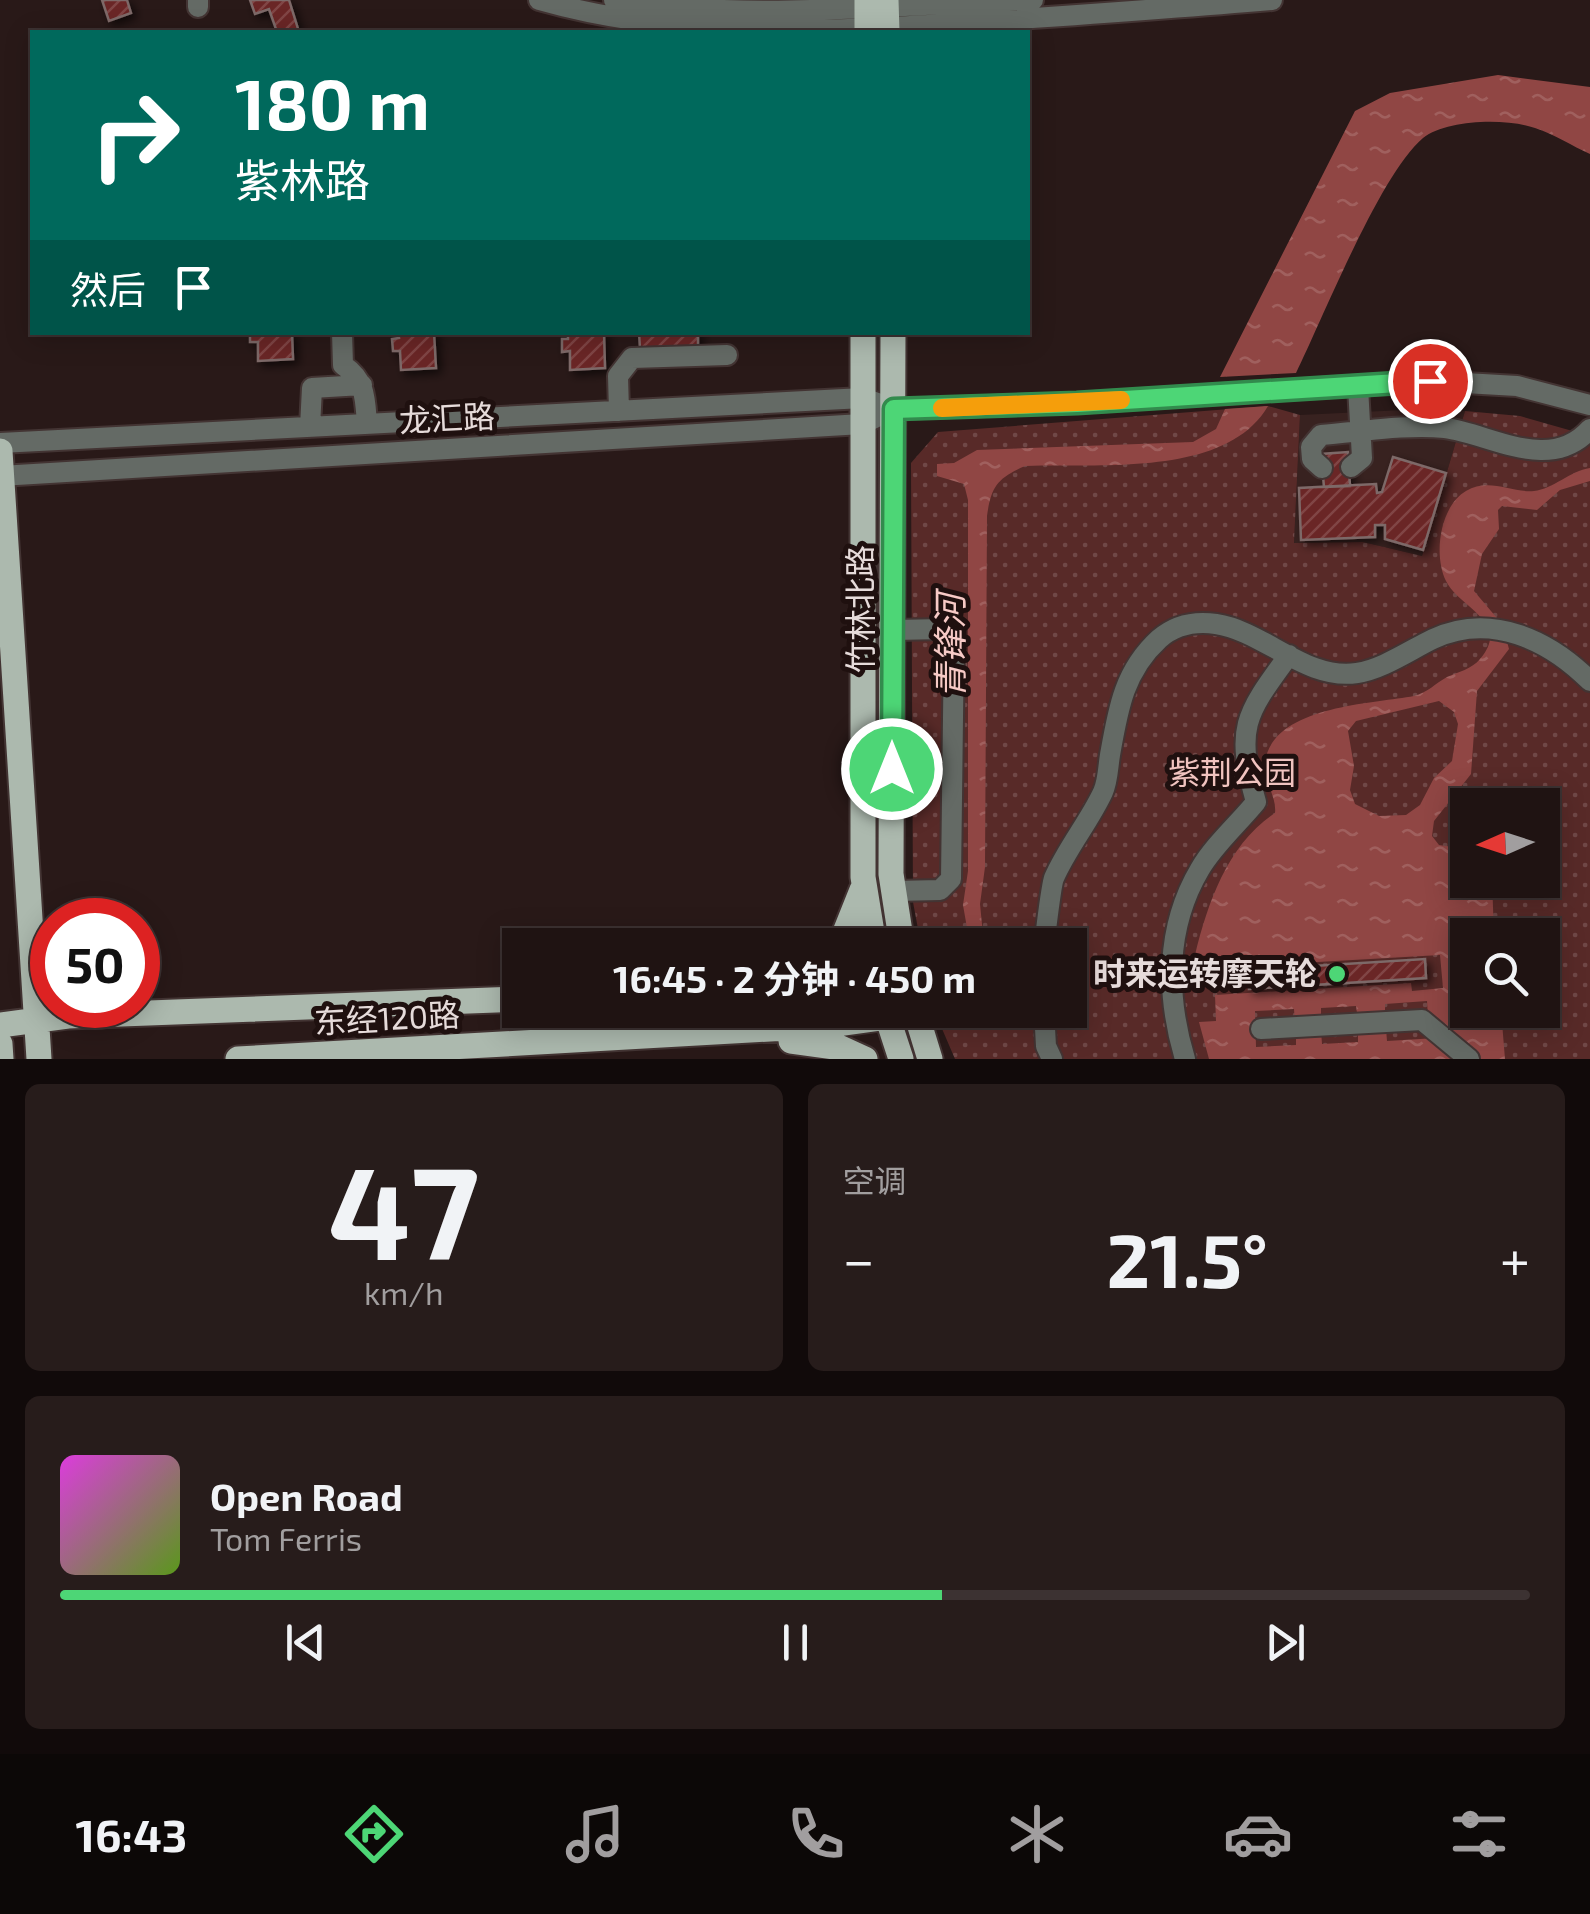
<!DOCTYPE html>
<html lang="zh">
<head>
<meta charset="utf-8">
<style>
  :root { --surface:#1f1312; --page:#271c1b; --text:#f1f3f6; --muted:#a19e9f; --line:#3c3232; --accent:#4dd676 }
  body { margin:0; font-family:"Exo 2","Noto Sans SC",sans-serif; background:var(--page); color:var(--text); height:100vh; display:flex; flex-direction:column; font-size:38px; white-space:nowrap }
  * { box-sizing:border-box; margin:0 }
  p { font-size:32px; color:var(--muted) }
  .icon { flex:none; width:55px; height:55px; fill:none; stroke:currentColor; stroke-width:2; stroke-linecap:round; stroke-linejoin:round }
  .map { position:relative; height:1059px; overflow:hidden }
  .drawer { display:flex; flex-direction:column; gap:25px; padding:25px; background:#110a0a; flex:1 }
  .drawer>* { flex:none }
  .banner { position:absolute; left:30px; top:30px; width:1000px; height:305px; border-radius:0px; box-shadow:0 5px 25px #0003,0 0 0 2px var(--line); background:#00695c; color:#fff; overflow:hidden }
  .needle { width:65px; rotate:267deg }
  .buttons { position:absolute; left:1450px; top:788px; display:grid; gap:20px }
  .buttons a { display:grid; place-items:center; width:110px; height:110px; border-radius:0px; background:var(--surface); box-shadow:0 5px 25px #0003,0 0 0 2px var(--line); font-size:50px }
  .speed { position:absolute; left:30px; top:898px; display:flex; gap:20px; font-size:50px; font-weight:700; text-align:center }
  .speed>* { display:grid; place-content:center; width:130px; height:130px; border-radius:50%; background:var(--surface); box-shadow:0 5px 25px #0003,0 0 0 2px var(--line); line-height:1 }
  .speed .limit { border:15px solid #d22; background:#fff; color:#111 }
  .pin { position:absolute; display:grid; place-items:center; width:85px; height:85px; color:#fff; margin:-42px; border:5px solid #fff; border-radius:50%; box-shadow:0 2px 10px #0007 }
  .me { position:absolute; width:110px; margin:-55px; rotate:0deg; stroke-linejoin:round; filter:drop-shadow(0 0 8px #0008) }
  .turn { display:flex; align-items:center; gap:35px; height:210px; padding:0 40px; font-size:45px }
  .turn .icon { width:130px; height:130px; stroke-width:2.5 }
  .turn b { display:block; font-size:70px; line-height:85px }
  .then { display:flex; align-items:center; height:95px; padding:0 40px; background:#0003; gap:20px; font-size:38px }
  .big { font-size:75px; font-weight:700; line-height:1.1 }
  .drawer .card { flex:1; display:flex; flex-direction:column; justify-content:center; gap:15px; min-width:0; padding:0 35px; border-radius:15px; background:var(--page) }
  .drawer .dial { align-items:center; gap:0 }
  .dial b { font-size:130px; line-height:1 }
  .song { display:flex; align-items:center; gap:30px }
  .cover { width:120px; height:120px; border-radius:15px; background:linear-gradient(135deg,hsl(300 70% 55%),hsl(90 70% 35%)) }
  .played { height:10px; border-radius:5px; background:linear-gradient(90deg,var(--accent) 60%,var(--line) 60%) }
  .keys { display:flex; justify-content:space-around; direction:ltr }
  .heat { display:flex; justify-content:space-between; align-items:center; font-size:55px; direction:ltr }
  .drawer .tiles { flex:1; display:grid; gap:25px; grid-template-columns:1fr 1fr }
  .card:last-child { grid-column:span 2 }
  .trip { position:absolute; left:502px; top:928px; width:585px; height:100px; border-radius:0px; background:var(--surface); box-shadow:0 5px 25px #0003,0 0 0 2px var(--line); font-weight:700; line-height:100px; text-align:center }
  .tab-bar { display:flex; height:160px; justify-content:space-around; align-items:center; background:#0c0807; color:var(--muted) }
  .tab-bar .icon { width:70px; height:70px }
  .tab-bar .selected { color:var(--accent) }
  .tab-bar b { font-size:45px; color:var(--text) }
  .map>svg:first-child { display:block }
  .built { fill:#382220 }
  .park { fill:url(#park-dots); fill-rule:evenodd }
  .water { fill:url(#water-ripples); fill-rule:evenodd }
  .building { fill:url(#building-hatch); stroke:#7d6968; stroke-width:2.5; filter:url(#shadow) }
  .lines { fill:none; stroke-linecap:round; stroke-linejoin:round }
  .minor-casing { stroke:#433433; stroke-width:24 }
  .major-casing { stroke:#433433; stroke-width:29 }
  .minor { stroke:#646a65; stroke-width:20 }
  .major { stroke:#acb9ae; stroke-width:25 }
  .route-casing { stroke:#328b4d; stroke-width:25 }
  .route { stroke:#4dd676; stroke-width:18 }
  .slow { stroke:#f59e0b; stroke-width:18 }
  .poi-dot { fill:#4dd676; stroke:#1f100f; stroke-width:4 }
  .labels { text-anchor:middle; stroke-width:10; stroke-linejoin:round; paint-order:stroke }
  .street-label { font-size:32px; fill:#e6dbda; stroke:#1f100f }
  .park-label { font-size:32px; fill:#f0c3bf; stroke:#1f100f }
  .poi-label { font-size:32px; font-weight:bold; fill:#e6dbda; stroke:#1f100f; text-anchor:end }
  .water-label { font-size:35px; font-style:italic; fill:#f7cac6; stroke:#1f100f }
</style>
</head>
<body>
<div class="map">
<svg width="1590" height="1059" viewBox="0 0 1590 1059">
  <defs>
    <pattern id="park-dots" width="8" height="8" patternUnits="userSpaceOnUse" patternTransform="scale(2.5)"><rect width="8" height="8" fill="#582a28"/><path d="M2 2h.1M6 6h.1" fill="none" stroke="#704847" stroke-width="1.8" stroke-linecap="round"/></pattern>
    <pattern id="water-ripples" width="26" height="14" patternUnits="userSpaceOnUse" patternTransform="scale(2.5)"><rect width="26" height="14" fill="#904644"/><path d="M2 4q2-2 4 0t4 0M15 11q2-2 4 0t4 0" fill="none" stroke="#a0605e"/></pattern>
    <pattern id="building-hatch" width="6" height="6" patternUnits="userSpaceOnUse" patternTransform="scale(2.5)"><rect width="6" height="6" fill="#6b2525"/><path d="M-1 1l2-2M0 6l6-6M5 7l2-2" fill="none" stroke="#804444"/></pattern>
    <filter id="shadow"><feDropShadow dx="4.5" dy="4.5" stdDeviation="5" flood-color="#0009"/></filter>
  </defs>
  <rect width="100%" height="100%" fill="#291918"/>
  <!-- built -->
  <path class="built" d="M 1404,410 L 1465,411 L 1422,556 L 1363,542 L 1294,544 L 1300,415 Z"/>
  <!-- park -->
  <path class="park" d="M 1268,406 L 1300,415 L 1294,543 L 1363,542 L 1422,556 L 1465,411 L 1520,416 L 1590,436 L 1590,1059 L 955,1059 L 934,1010 L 1070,1010 L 1070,945 L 921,945 L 913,902 L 911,463 L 938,432 ZM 1468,805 L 1542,805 L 1542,880 L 1468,880 ZM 1468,935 L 1542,935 L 1542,1010 L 1468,1010 Z"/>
  <!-- water -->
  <path class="water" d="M 1498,75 L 1590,87 L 1590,154 C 1572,146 1554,134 1535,128 C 1507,118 1447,119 1423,138 C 1380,174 1323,318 1296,373 L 1220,377 L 1355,111 L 1390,93 Z
    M 1268,406 C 1226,478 1098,463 1025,466 C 997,478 991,487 987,516 L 985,867 L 980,904 L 984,945 L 970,945 L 963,905 L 968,871 L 968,500 L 964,484 L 937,476 L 937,464 L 954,463 L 977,450 L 1193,442 L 1216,429 L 1225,409 Z
    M 1590,468 L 1590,481 L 1560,490 L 1537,510 L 1502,506 L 1498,510 L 1499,529 L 1482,554 L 1474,591 L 1502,624 L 1509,649 L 1477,691 L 1471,774 L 1434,821 L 1432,836 L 1439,845 L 1467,849 L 1468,880 L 1492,880 L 1494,935 L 1468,935 L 1468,1010 L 1501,1010 L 1505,1059 L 1478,1059 L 1428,1017 L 1427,1001 L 1385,1004 L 1385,1018 L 1358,1020 L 1356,1006 L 1321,1008 L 1321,1021 L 1295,1023 L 1294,1009 L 1255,1011 L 1256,1047 L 1296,1045 L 1296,1033 L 1321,1031 L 1322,1044 L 1358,1042 L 1358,1030 L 1386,1029 L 1387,1041 L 1437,1038 L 1462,1059 L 1209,1059 L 1199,1022 L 1216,1021 L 1215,995 L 1411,983 L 1412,991 L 1443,988 L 1440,955 L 1213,968 L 1213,956 L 1195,955 C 1208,902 1228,844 1275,813 C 1277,795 1262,781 1265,762 C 1273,706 1371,704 1414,696 C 1427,693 1436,683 1447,677 C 1458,672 1472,669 1480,659 C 1512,622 1459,608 1446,581 C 1433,555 1440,506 1466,491 C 1489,477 1511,493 1534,491 C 1553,489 1570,471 1590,468 ZM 1439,701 L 1454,712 L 1458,724 L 1452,761 L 1434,778 L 1420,805 L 1406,815 L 1379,816 L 1355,804 L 1350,790 L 1354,766 L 1348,731 L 1356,721 Z"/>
  <!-- building -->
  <path class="building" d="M 102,0 L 127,0 L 131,13 L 109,21 Z
    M 250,0 L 289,0 L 299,32 L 277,32 L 269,9 L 255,14 Z
    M 250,332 L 292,332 L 293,359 L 258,361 L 258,342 L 250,342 Z
    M 398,332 L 434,332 L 436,368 L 401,370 L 400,351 L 393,351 L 392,339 L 399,338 Z
    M 568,332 L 604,332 L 605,368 L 570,370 L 570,351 L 562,352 L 562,339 L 568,339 Z
    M 639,332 L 698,332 L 698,348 L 640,349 Z
    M 1348,452 L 1350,486 L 1324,487 L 1321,454 Z
    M 1393,457 L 1446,473 L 1423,550 L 1385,539 L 1385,525 L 1375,525 L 1375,537 L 1301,540 L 1299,488 L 1376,484 L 1377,493 L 1382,492 Z
    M 1425,959 L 1426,978 L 1249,989 L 1248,970 Z"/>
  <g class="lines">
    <defs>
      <path id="minor" d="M 198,0 L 198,7
        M 539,0 C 679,40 818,32 961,23 C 1065,16 1168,9 1272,0
        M 614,0 C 752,22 894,4 1033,0
        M 342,332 L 343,365 C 366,381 365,398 367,424
        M 619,411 L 618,376 L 632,358 L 727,355
        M 310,427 L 312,388 L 362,385
        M 0,443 L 863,398 L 894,409 L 1077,403 L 1430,381 L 1517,386 L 1590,405
        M 1351,467 L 1362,458 L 1358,387
        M 1322,468 L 1312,459 L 1311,447 L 1321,435 C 1360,432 1406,424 1445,428 C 1491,434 1550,474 1590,429
        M 0,476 L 862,424 L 875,418
        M 893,630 L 945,629 L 954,638 L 951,879 L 940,890 L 894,891
        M 1044,945 C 1046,932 1051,885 1054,878 C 1067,848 1089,822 1103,792 C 1108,781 1108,767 1110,755 C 1118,709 1124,671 1159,639 C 1175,625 1195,621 1216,624 C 1264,631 1306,681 1357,673 C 1383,669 1410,650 1433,639 C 1491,612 1549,640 1590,681
        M 1044,1010 L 1046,1046 L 1052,1059
        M 1261,1029 L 1422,1020 L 1469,1059
        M 1185,1059 C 1166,996 1165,928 1200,869 C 1214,845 1238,824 1256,802 C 1235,727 1245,715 1289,655"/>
      <path id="major" d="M 886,0 L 887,32
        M 867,32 L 867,0
        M 863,332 L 863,877 L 874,945
        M 893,332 L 891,874 L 902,945
        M 0,451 L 39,1059
        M 840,945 L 862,890
        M 885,1010 L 901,1059
        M 915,1010 L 930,1059
        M 0,1025 L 68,1016 L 520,999
        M 791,1041 L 841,1048 L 865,1059
        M 0,1044 L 1,1059
        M 238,1059 L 822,1026 L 887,1017 L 895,1010"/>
    </defs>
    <!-- minor casing -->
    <use href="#minor" class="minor-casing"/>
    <!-- major casing -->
    <use href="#major" class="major-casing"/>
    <!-- minor -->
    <use href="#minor" class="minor"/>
    <!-- major -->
    <use href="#major" class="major"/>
  </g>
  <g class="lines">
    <defs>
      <path id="route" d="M 892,769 L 894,409 L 1077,403 L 1430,381"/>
    </defs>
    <!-- route casing -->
    <use href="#route" class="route-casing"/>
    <!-- route -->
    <use href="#route" class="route"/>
    <!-- slow -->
    <path class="slow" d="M 942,408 L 1121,400"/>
  </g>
  <!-- markers -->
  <circle class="poi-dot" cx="1337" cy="974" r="10"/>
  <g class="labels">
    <!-- street labels -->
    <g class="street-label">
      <text transform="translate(447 419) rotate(-3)" y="11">龙汇路</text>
      <text transform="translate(861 609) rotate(-90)" y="11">竹林北路</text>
      <text transform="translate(387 1019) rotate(-3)" y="11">东经120路</text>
    </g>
    <!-- park labels -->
    <g class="park-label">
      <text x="1232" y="784">紫荆公园</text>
    </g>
    <!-- poi labels -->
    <g class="poi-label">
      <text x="1317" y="985">时来运转摩天轮</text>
    </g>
    <!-- water labels -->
    <g class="water-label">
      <text transform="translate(951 646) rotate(-90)" y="12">青锋河</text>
    </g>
  </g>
</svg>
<div class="buttons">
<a><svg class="needle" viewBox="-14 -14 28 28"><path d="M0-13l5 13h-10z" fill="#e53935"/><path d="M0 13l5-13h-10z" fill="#a19e9f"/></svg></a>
<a><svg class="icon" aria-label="search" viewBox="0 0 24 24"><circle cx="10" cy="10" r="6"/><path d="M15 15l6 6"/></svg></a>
</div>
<div class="speed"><div class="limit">50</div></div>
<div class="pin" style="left:1430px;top:381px;background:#d93025"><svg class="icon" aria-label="arrive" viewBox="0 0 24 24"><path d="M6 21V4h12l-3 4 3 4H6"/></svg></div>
<svg class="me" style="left:892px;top:769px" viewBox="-20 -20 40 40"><circle r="17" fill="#4dd676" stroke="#fff" stroke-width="3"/><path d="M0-11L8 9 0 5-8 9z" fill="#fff"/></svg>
<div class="trip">16:45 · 2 分钟 · 450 m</div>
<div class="banner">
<div class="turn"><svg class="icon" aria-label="right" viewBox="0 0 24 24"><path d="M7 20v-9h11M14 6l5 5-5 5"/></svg><div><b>180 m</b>紫林路</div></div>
<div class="then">然后<svg class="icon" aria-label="arrive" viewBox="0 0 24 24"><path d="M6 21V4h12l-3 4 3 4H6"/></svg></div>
</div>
</div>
<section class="drawer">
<div class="tiles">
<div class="card dial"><b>47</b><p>km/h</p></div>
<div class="card"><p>空调</p>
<div class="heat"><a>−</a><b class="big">21.5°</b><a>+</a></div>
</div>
<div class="card">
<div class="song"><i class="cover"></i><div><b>Open Road</b><p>Tom Ferris</p></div></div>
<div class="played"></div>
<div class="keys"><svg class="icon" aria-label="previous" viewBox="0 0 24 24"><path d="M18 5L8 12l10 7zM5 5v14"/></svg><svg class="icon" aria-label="pause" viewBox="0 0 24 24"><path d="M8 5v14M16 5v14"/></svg><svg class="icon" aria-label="next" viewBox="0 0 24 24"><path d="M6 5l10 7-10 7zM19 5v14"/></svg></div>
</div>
</div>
</section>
<nav class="tab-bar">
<b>16:43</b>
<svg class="icon selected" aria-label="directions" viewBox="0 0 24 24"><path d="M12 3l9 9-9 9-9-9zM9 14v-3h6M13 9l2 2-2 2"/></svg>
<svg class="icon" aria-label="music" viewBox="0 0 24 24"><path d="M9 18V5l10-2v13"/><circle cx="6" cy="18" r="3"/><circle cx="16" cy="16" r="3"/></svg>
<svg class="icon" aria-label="phone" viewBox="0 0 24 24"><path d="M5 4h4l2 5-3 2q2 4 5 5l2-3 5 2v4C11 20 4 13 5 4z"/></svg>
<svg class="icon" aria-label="climate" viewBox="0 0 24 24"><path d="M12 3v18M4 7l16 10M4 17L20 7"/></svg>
<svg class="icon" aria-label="car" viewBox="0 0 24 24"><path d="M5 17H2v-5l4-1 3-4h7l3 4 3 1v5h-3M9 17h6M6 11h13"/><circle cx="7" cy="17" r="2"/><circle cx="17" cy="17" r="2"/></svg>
<svg class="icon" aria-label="filters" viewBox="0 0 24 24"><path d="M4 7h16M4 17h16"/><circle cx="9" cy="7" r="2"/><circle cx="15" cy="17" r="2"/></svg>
</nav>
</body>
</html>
